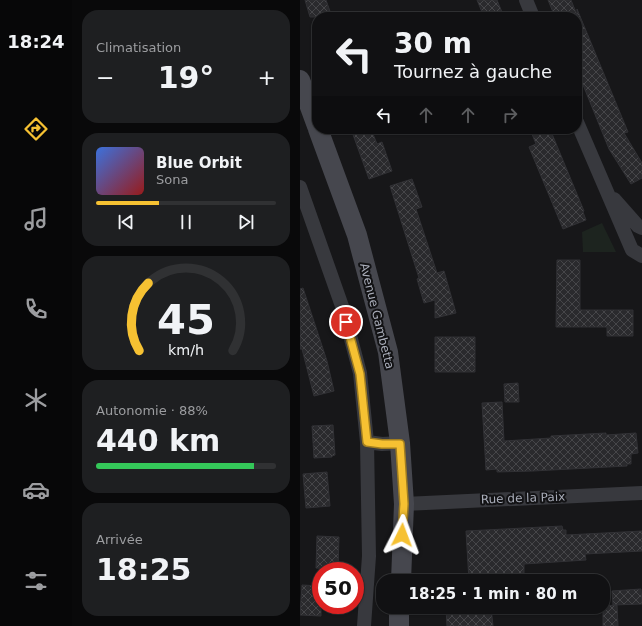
<!DOCTYPE html>
<html lang="fr">
<head>
<meta charset="utf-8">
<style>
  :root { --surface:#111113; --page:#1e1f21; --text:#f1f3f6; --muted:#9c9da0; --line:#303133; --accent:#f6c132 }
  body { margin:0; font-family:"DejaVu Sans",sans-serif; background:var(--page); color:var(--text); height:100vh; display:flex; flex-direction:column; font-size:15px; white-space:nowrap }
  * { box-sizing:border-box; margin:0 }
  p { font-size:13px; color:var(--muted) }
  .icon { flex:none; width:22px; height:22px; fill:none; stroke:currentColor; stroke-width:2; stroke-linecap:round; stroke-linejoin:round }
  .map { position:relative; flex:1; overflow:hidden }
  .side { display:flex; flex-direction:column; gap:10px; padding:10px; background:#09090a; width:228px }
  .side>* { flex:none }
  .banner { position:absolute; left:12px; top:12px; width:270px; height:122px; border-radius:16px; box-shadow:0 1px 3px #0004,0 0 0 1px var(--line); background:#111113; color:var(--text); overflow:hidden }
  .speed { position:absolute; left:12px; top:562px; display:flex; gap:8px; font-size:20px; font-weight:700; text-align:center }
  .speed>* { display:grid; place-content:center; width:52px; height:52px; border-radius:50%; background:var(--surface); box-shadow:0 1px 3px #0004,0 0 0 1px var(--line); line-height:1 }
  .speed .limit { border:6px solid #d22; background:#fff; color:#111 }
  .pin { position:absolute; display:grid; place-items:center; width:34px; height:34px; color:#fff; margin:-17px; border:2px solid #fff; border-radius:50%; box-shadow:0 1px 4px #0007 }
  .me { position:absolute; width:44px; margin:-22px; rotate:3deg; stroke-linejoin:round; filter:drop-shadow(0 0 3px #0008) }
  .turn { display:flex; align-items:center; gap:14px; height:84px; padding:0 16px; font-size:18px }
  .turn .icon { width:52px; height:52px; stroke-width:2.5 }
  .turn b { display:block; font-size:28px; line-height:34px }
  .lanes { display:flex; align-items:center; height:38px; padding:0 16px; background:#0003; justify-content:center; gap:20px; direction:ltr }
  .lanes .off { opacity:.35 }
  .big { font-size:30px; font-weight:800; line-height:1.1 }
  .side .tile { flex:1; display:flex; flex-direction:column; justify-content:center; gap:6px; min-width:0; padding:0 14px; border-radius:16px; background:var(--page) }
  .side .dial { align-items:center; gap:0 }
  .dial svg { height:104px; overflow:visible; fill:none; stroke:var(--line); stroke-width:7; stroke-linecap:round; text-anchor:middle }
  .dial text { fill:var(--text); stroke:none }
  .song { display:flex; align-items:center; gap:12px }
  .cover { width:48px; height:48px; border-radius:6px; background:linear-gradient(135deg,hsl(220 70% 55%),hsl(0 70% 35%)) }
  .played { height:4px; border-radius:2px; background:linear-gradient(90deg,var(--accent) 35%,var(--line) 35%) }
  .keys { display:flex; justify-content:space-around; direction:ltr }
  .heat { display:flex; justify-content:space-between; align-items:center; font-size:22px; direction:ltr }
  .charge { height:6px; border-radius:3px; background:linear-gradient(90deg,#34c759 88%,var(--line) 0) }
  .trip { position:absolute; left:76px; top:574px; width:234px; height:40px; border-radius:16px; background:var(--surface); box-shadow:0 1px 3px #0004,0 0 0 1px var(--line); font-weight:800; line-height:40px; text-align:center }
  main { display:flex; flex:1; min-height:0 }
  .tab-bar { display:flex; flex-direction:column; width:72px; justify-content:space-around; align-items:center; background:#070708; color:var(--muted) }
  .tab-bar .icon { width:28px; height:28px }
  .tab-bar .active { color:var(--accent) }
  .tab-bar b { font-size:18px; color:var(--text) }
  .map>svg:first-child { display:block }
  .green { fill:#1d241f }
  .building { fill:url(#building-cross-hatch); stroke:#313135 }
  .lines { fill:none; stroke-linecap:round; stroke-linejoin:round }
  .street { stroke:#38393e; stroke-width:14 }
  .secondary { stroke:#46474e; stroke-width:20 }
  .route-casing { stroke:#a07d20; stroke-width:10 }
  .route { stroke:#f6c132; stroke-width:7 }
  .labels { text-anchor:middle; stroke-width:4; stroke-linejoin:round; paint-order:stroke }
  .street-label { font-size:12px; fill:#a9adb9; stroke:#121214 }
</style>
</head>
<body>
<main>
<nav class="tab-bar">
<b>18:24</b>
<svg class="icon active" aria-label="directions" viewBox="0 0 24 24"><path d="M12 3l9 9-9 9-9-9zM9 14v-3h6M13 9l2 2-2 2"/></svg>
<svg class="icon" aria-label="music" viewBox="0 0 24 24"><path d="M9 18V5l10-2v13"/><circle cx="6" cy="18" r="3"/><circle cx="16" cy="16" r="3"/></svg>
<svg class="icon" aria-label="phone" viewBox="0 0 24 24"><path d="M5 4h4l2 5-3 2q2 4 5 5l2-3 5 2v4C11 20 4 13 5 4z"/></svg>
<svg class="icon" aria-label="climate" viewBox="0 0 24 24"><path d="M12 3v18M4 7l16 10M4 17L20 7"/></svg>
<svg class="icon" aria-label="car" viewBox="0 0 24 24"><path d="M5 17H2v-5l4-1 3-4h7l3 4 3 1v5h-3M9 17h6M6 11h13"/><circle cx="7" cy="17" r="2"/><circle cx="17" cy="17" r="2"/></svg>
<svg class="icon" aria-label="filters" viewBox="0 0 24 24"><path d="M4 7h16M4 17h16"/><circle cx="9" cy="7" r="2"/><circle cx="15" cy="17" r="2"/></svg>
</nav>
<section class="side">
<div class="tile"><p>Climatisation</p>
<div class="heat"><a>−</a><b class="big">19°</b><a>+</a></div>
</div>
<div class="tile">
<div class="song"><i class="cover"></i><div><b>Blue Orbit</b><p>Sona</p></div></div>
<div class="played"></div>
<div class="keys"><svg class="icon" aria-label="previous" viewBox="0 0 24 24"><path d="M18 5L8 12l10 7zM5 5v14"/></svg><svg class="icon" aria-label="pause" viewBox="0 0 24 24"><path d="M8 5v14M16 5v14"/></svg><svg class="icon" aria-label="next" viewBox="0 0 24 24"><path d="M6 5l10 7-10 7zM19 5v14"/></svg></div>
</div>
<div class="tile dial"><svg viewBox="0 0 100 80">
<path d="M14 69A42 42 0 1 1 86 69"/>
<path d="M14 69A42 42 0 0 1 21 17" stroke="#f6c132"/>
<text x="50" y="56" font-size="32" font-weight="700">45</text>
<text x="50" y="72" font-size="11">km/h</text>
</svg></div>
<div class="tile"><p>Autonomie · 88%</p><b class="big">440 km</b><div class="charge"></div></div>
<div class="tile"><p>Arrivée</p><b class="big">18:25</b></div>
</section>
<div class="map">
<svg width="342" height="626" viewBox="0 0 342 626">
  <defs>
    <pattern id="building-cross-hatch" width="8" height="8" patternUnits="userSpaceOnUse"><rect width="8" height="8" fill="#2a2a2d"/><path d="M0 0l8 8M0 8l8-8" fill="none" stroke="#464649"/></pattern>
  </defs>
  <rect width="100%" height="100%" fill="#171719"/>
  <!-- green -->
  <path class="green" d="M 302,223 L 316,252 L 283,252 L 282,232 Z"/>
  <!-- building -->
  <path class="building" d="M 5,0 L 26,0 L 32,17 L 10,17 Z
    M 177,0 L 197,0 L 204,17 L 184,17 Z
    M 248,0 L 271,0 L 277,15 L 277,9 L 328,132 L 324,133 L 342,163 L 342,178 L 331,184 L 309,149 L 277,70 L 277,17 L 255,17 Z
    M 51,129 L 71,129 L 77,144 L 82,142 L 92,171 L 69,179 Z
    M 230,129 L 250,129 L 284,211 L 283,212 L 286,220 L 263,229 L 229,147 L 236,144 Z
    M 112,179 L 122,207 L 116,209 L 137,273 L 144,271 L 156,313 L 135,318 L 135,300 L 124,303 L 117,279 L 119,278 L 90,186 Z
    M 257,260 L 280,260 L 280,310 L 333,310 L 333,336 L 307,336 L 307,327 L 256,327 Z
    M 3,288 L 27,361 L 34,391 L 14,396 L 2,349 L 0,349 L 0,289 Z
    M 135,337 L 175,337 L 175,372 L 135,372 Z
    M 218,383 L 219,402 L 205,402 L 204,384 Z
    M 202,402 L 204,441 L 251,438 L 251,436 L 306,433 L 306,435 L 336,433 L 338,453 L 331,454 L 331,464 L 327,464 L 327,466 L 233,471 L 197,472 L 197,469 L 186,470 L 182,403 Z
    M 33,425 L 35,455 L 32,456 L 32,457 L 14,458 L 12,426 Z
    M 27,472 L 30,506 L 6,508 L 3,474 Z
    M 262,526 L 263,530 L 266,530 L 266,535 L 342,531 L 342,551 L 285,554 L 286,560 L 224,564 L 224,573 L 220,574 L 221,579 L 169,581 L 166,531 Z
    M 17,536 L 39,537 L 38,569 L 16,568 Z
    M 2,585 L 21,586 L 21,616 L 0,615 Z
    M 341,589 L 342,604 L 313,605 L 312,591 Z
    M 317,605 L 318,626 L 303,626 L 303,606 Z
    M 160,607 L 191,607 L 193,626 L 147,626 L 146,608 Z"/>
  <g class="lines">
    <!-- street -->
    <path class="street" d="M 226,0 L 233,17
      M 277,122 L 332,250 L 342,256
      M 0,187 L 43,309 L 60,373 L 67,442 L 69,556 L 64,626
      M 314,199 L 338,226 L 342,228
      M 67,442 L 82,444 L 100,443
      M 104,504 L 342,493"/>
    <!-- secondary -->
    <path class="secondary" d="M 0,80 L 17,126
      M 18,129 L 57,235 L 88,352 L 100,443 L 104,504 L 101,581
      M 99,626 L 99,607"/>
  </g>
  <g class="lines">
    <defs>
      <path id="route" d="M 46,322 L 60,374 L 67,442 L 82,444 L 100,444 L 104,504 L 102,535"/>
    </defs>
    <!-- route casing -->
    <use href="#route" class="route-casing"/>
    <!-- route -->
    <use href="#route" class="route"/>
  </g>
  <g class="labels">
    <!-- street labels -->
    <g class="street-label">
      <text transform="translate(77 316) rotate(76)" y="4">Avenue Gambetta</text>
      <text transform="translate(223 498) rotate(-2)" y="4">Rue de la Paix</text>
    </g>
  </g>
</svg>
<div class="speed"><div class="limit">50</div></div>
<div class="pin" style="left:46px;top:322px;background:#d93025"><svg class="icon" aria-label="arrive" viewBox="0 0 24 24"><path d="M6 21V4h12l-3 4 3 4H6"/></svg></div>
<svg class="me" style="left:102px;top:535px" viewBox="-20 -20 40 40"><path d="M0-17L14 15 0 8-14 15z" fill="#f6c132" stroke="#fff" stroke-width="4"/></svg>
<div class="trip">18:25 · 1 min · 80 m</div>
<div class="banner">
<div class="turn"><svg class="icon" aria-label="left" viewBox="0 0 24 24"><path d="M17 20v-9H6M10 6l-5 5 5 5"/></svg><div><b>30 m</b>Tournez à gauche</div></div>
<div class="lanes"><svg class="icon" aria-label="left" viewBox="0 0 24 24"><path d="M17 20v-9H6M10 6l-5 5 5 5"/></svg><svg class="icon off" aria-label="ahead" viewBox="0 0 24 24"><path d="M12 20V5M6 11l6-6 6 6"/></svg><svg class="icon off" aria-label="ahead" viewBox="0 0 24 24"><path d="M12 20V5M6 11l6-6 6 6"/></svg><svg class="icon off" aria-label="right" viewBox="0 0 24 24"><path d="M7 20v-9h11M14 6l5 5-5 5"/></svg></div>
</div>
</div>
</main>
</body>
</html>
